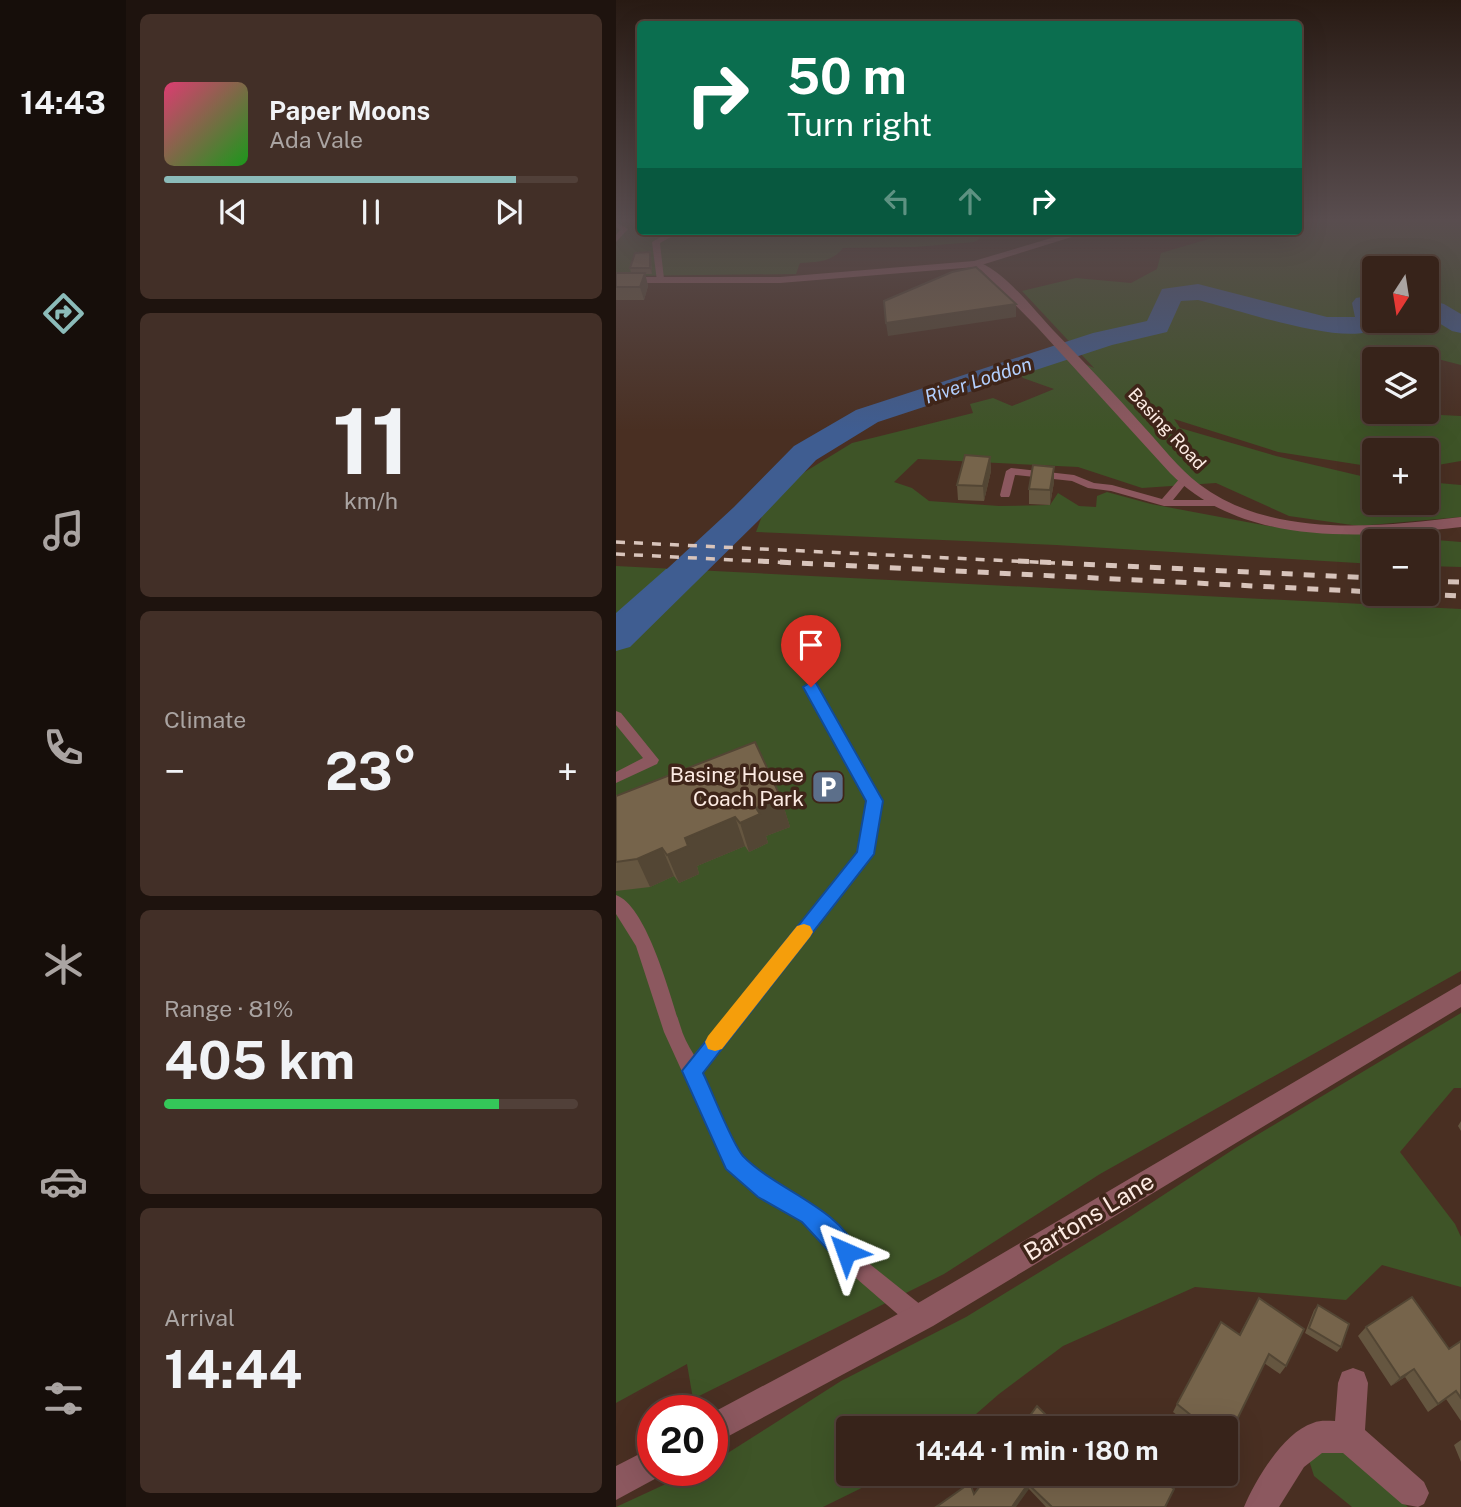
<!DOCTYPE html>
<html lang="en">
<head>
<meta charset="utf-8">
<style>
  :root { --surface:#37231a; --page:#422f27; --text:#f1f3f6; --muted:#aaa4a2; --line:#514039; --accent:#8bbbb9 }
  body { margin:0; font-family:"Public Sans",sans-serif; background:var(--page); color:var(--text); height:100vh; display:flex; flex-direction:column; font-size:26px; white-space:nowrap }
  * { box-sizing:border-box; margin:0 }
  p { font-size:23px; color:var(--muted) }
  .icon { flex:none; width:38px; height:38px; fill:none; stroke:currentColor; stroke-width:2; stroke-linecap:round; stroke-linejoin:round }
  .map { position:relative; flex:1; overflow:hidden }
  .drawer { display:flex; flex-direction:column; gap:14px; padding:14px; background:#1e130e; width:490px }
  .drawer>* { flex:none }
  .hud { position:absolute; left:21px; top:21px; width:665px; height:214px; border-radius:7px; box-shadow:0 7px 28px #0002,0 0 0 2px var(--line); background:#0b6e4f; color:#fff; overflow:hidden }
  .needle { width:46px; rotate:192deg }
  .fabs { position:absolute; left:746px; top:256px; display:grid; gap:14px }
  .fabs a { display:grid; place-items:center; width:77px; height:77px; border-radius:7px; background:var(--surface); box-shadow:0 7px 28px #0002,0 0 0 2px var(--line); font-size:35px }
  .speed { position:absolute; left:21px; top:1395px; display:flex; gap:14px; font-size:35px; font-weight:700; text-align:center }
  .speed>* { display:grid; place-content:center; width:91px; height:91px; border-radius:50%; background:var(--surface); box-shadow:0 7px 28px #0002,0 0 0 2px var(--line); line-height:1 }
  .speed .limit { border:10px solid #d22; background:#fff; color:#111 }
  .pin { position:absolute; display:grid; place-items:center; width:60px; height:60px; color:#fff; margin:-72px -30px; border-radius:50% 50% 50% 0; rotate:-45deg; box-shadow:0 0 7px #0007 }
  .pin .icon { rotate:45deg }
  .me { position:absolute; width:77px; margin:-38px; rotate:317deg; stroke-linejoin:round; filter:drop-shadow(0 0 5px #0008) }
  .turn { display:flex; align-items:center; gap:24px; height:147px; padding:0 35px; font-size:32px }
  .turn .icon { width:91px; height:91px; stroke-width:2.5 }
  .turn b { display:block; font-size:49px; line-height:60px }
  .lanes { display:flex; align-items:center; height:66px; padding:0 35px; background:#0003; justify-content:center; gap:35px; direction:ltr }
  .lanes .off { opacity:.35 }
  .big { font-size:52px; font-weight:700; line-height:1.1 }
  .drawer .tile { flex:1; display:flex; flex-direction:column; justify-content:center; gap:10px; min-width:0; padding:0 24px; border-radius:10px; background:var(--page) }
  .drawer .dial { align-items:center; gap:0 }
  .dial b { font-size:91px; line-height:1 }
  .song { display:flex; align-items:center; gap:21px }
  .cover { width:84px; height:84px; border-radius:10px; background:linear-gradient(135deg,hsl(340 70% 55%),hsl(120 70% 35%)) }
  .played { height:7px; border-radius:4px; background:linear-gradient(90deg,var(--accent) 85%,var(--line) 85%) }
  .keys { display:flex; justify-content:space-around; direction:ltr }
  .heat { display:flex; justify-content:space-between; align-items:center; font-size:38px; direction:ltr }
  .charge { height:10px; border-radius:5px; background:linear-gradient(90deg,#34c759 81%,var(--line) 0) }
  .trip { position:absolute; left:220px; top:1416px; width:402px; height:70px; border-radius:7px; background:var(--surface); box-shadow:0 7px 28px #0002,0 0 0 2px var(--line); font-weight:700; line-height:70px; text-align:center }
  main { display:flex; flex:1; min-height:0 }
  .dock { display:flex; flex-direction:column; width:126px; justify-content:space-around; align-items:center; background:#160e0a; color:var(--muted) }
  .dock .icon { width:49px; height:49px }
  .dock .current { color:var(--accent) }
  .dock b { font-size:32px; color:var(--text) }
  .map>svg:first-child { display:block }
  .green { fill:#3e5427; fill-rule:evenodd }
  .water { fill:#3f5d91 }
  .lines { fill:none; stroke-linecap:round; stroke-linejoin:round }
  .river { fill:#3f5d91; fill-rule:evenodd }
  .service { fill:#8c585f; fill-rule:evenodd }
  .minor { fill:#8c585f; fill-rule:evenodd }
  .tertiary { fill:#8c585f; fill-rule:evenodd }
  .rail-far1 { stroke:#d8c4bb; stroke-width:3.5; stroke-dasharray:9 9; stroke-linecap:butt }
  .rail { stroke:#d8c4bb; stroke-width:5; stroke-dasharray:11 11; stroke-linecap:butt }
  .wall { fill:#655640 }
  .shaded-wall { fill:#534634 }
  .building { fill:#76644b; stroke:#534634; stroke-width:2 }
  .route { fill:#1a73e8; stroke:#114b97; stroke-width:2 }
  .slow { fill:#f59e0b }
  .labels { text-anchor:middle; stroke-width:7; stroke-linejoin:round; paint-order:stroke }
  .far-street-label { font-size:18px; fill:#fdebe3; stroke:#3f2519 }
  .far-water-label { font-size:19px; font-style:italic; fill:#b3d0ff; stroke:#3f2519 }
  .poi-label { font-size:21px; fill:#fdebe3; stroke:#3f2519; text-anchor:end }
  .near-street-label { font-size:24px; fill:#fdebe3; stroke:#3f2519 }
</style>
</head>
<body>
<main>
<nav class="dock">
<b>14:43</b>
<svg class="icon current" aria-label="directions" viewBox="0 0 24 24"><path d="M12 3l9 9-9 9-9-9zM9 14v-3h6M13 9l2 2-2 2"/></svg>
<svg class="icon" aria-label="music" viewBox="0 0 24 24"><path d="M9 18V5l10-2v13"/><circle cx="6" cy="18" r="3"/><circle cx="16" cy="16" r="3"/></svg>
<svg class="icon" aria-label="phone" viewBox="0 0 24 24"><path d="M5 4h4l2 5-3 2q2 4 5 5l2-3 5 2v4C11 20 4 13 5 4z"/></svg>
<svg class="icon" aria-label="climate" viewBox="0 0 24 24"><path d="M12 3v18M4 7l16 10M4 17L20 7"/></svg>
<svg class="icon" aria-label="car" viewBox="0 0 24 24"><path d="M5 17H2v-5l4-1 3-4h7l3 4 3 1v5h-3M9 17h6M6 11h13"/><circle cx="7" cy="17" r="2"/><circle cx="17" cy="17" r="2"/></svg>
<svg class="icon" aria-label="filters" viewBox="0 0 24 24"><path d="M4 7h16M4 17h16"/><circle cx="9" cy="7" r="2"/><circle cx="15" cy="17" r="2"/></svg>
</nav>
<section class="drawer">
<div class="tile">
<div class="song"><i class="cover"></i><div><b>Paper Moons</b><p>Ada Vale</p></div></div>
<div class="played"></div>
<div class="keys"><svg class="icon" aria-label="previous" viewBox="0 0 24 24"><path d="M18 5L8 12l10 7zM5 5v14"/></svg><svg class="icon" aria-label="pause" viewBox="0 0 24 24"><path d="M8 5v14M16 5v14"/></svg><svg class="icon" aria-label="next" viewBox="0 0 24 24"><path d="M6 5l10 7-10 7zM19 5v14"/></svg></div>
</div>
<div class="tile dial"><b>11</b><p>km/h</p></div>
<div class="tile"><p>Climate</p>
<div class="heat"><a>−</a><b class="big">23°</b><a>+</a></div>
</div>
<div class="tile"><p>Range · 81%</p><b class="big">405 km</b><div class="charge"></div></div>
<div class="tile"><p>Arrival</p><b class="big">14:44</b></div>
</section>
<div class="map">
<svg width="845" height="1507" viewBox="0 0 845 1507">
  <rect width="100%" height="100%" fill="#492f22"/>
  <!-- green -->
  <path class="green" d="M 0,220 L 24,220 L 24,231 L 382,231 L 362,238 L 363,239 L 358,242 L 299,247 L 227,248 C 216,262 201,262 184,263 L 180,274 L 0,276 Z
    M 683,220 L 845,220 L 845,365 L 810,356 L 807,359 L 758,359 L 758,411 L 810,411 L 810,403 L 825,415 L 845,416 L 845,461 L 810,467 L 810,450 L 758,450 L 758,467 L 662,452 L 558,419 L 564,428 L 660,456 L 745,476 L 758,481 L 758,502 L 810,502 L 811,482 L 845,485 L 845,517 L 743,526 L 673,516 L 600,483 L 526,488 L 462,467 L 302,459 L 278,482 L 296,488 L 313,501 L 383,506 L 434,505 L 442,493 L 463,506 L 480,507 L 481,496 L 491,492 L 535,504 L 652,526 L 845,542 L 845,567 L 810,566 L 810,541 L 758,541 L 758,564 L 440,545 L 140,532 L 150,505 L 187,473 L 236,443 L 357,413 L 354,404 L 377,398 L 396,406 L 438,389 L 407,378 L 401,369 L 447,354 L 478,368 L 406,291 L 460,278 L 515,283 L 541,269 L 545,253 L 620,231 L 682,231 ZM 758,268 L 810,268 L 810,320 L 758,320 Z
    M 0,566 L 845,609 L 845,971 L 484,1174 L 328,1274 L 77,1399 L 71,1364 L 0,1403 Z
    M 845,1013 L 845,1088 L 838,1088 L 784,1152 L 839,1224 L 845,1237 L 845,1287 L 766,1265 L 730,1300 L 579,1287 L 447,1346 L 383,1394 L 344,1428 L 233,1428 L 233,1474 L 274,1474 L 207,1507 L 0,1507 L 80,1470 L 96,1470 L 96,1463 L 225,1381 L 350,1317 L 509,1220 L 621,1147 Z
    M 710,1448 L 739,1455 L 792,1507 L 736,1507 L 698,1476 L 692,1457 Z"/>
  <!-- water -->
  <path class="water" d="M 50,569 L 78,570 L 29,618 L 0,641 L 0,613 Z"/>
  <g class="lines">
    <!-- river -->
    <path class="river" d="M 582,284 L 711,317 L 739,317 L 736,303 L 740,298 L 758,295 L 758,320 L 765,320 C 762,325 759,329 754,331 C 720,344 620,309 582,300 L 565,301 L 551,332 L 496,345 L 262,422 L 200,460 L 142,521 L 14,647 L 0,651 L 0,616 L 118,507 L 178,446 L 240,410 L 477,333 L 531,321 L 546,289 Z
      M 810,299 L 828,304 L 845,314 L 845,333 L 836,331 L 810,315 Z"/>
    <!-- service -->
    <path class="service" d="M 0,222 L 12,229 L 0,242 L 0,235 L 4,230 L 0,227 Z
      M 55,231 L 62,233 L 44,243 L 48,279 L 41,281 L 36,242 Z
      M 395,468 L 458,475 L 478,483 L 496,485 L 546,499 L 565,477 L 569,476 L 574,479 L 557,500 L 605,500 L 610,503 L 605,506 L 548,506 L 495,491 L 472,488 L 456,481 L 399,475 L 394,495 L 393,497 L 385,497 L 384,495 L 390,471 Z
      M 195,682 L 202,687 L 266,801 L 257,854 L 86,1073 L 124,1154 L 157,1182 L 201,1207 L 255,1265 L 305,1305 L 313,1308 L 316,1316 L 313,1324 L 305,1327 L 293,1324 L 241,1279 L 187,1221 L 143,1196 L 110,1168 L 48,1032 L 20,946 L 0,914 L 0,895 C 31,906 54,996 64,1025 C 67,1036 72,1045 78,1055 L 242,852 L 252,801 L 188,687 Z
      M 0,711 L 5,713 L 43,760 L 41,764 L 0,783 L 0,772 L 27,758 L 0,725 Z"/>
    <!-- minor -->
    <path class="minor" d="M 459,231 L 475,231 L 359,267 L 164,283 L 0,283 L 0,277 L 164,277 L 358,261 Z
      M 845,984 L 845,1007 L 317,1326 L 96,1445 L 96,1413 L 297,1306 Z
      M 737,1368 L 748,1372 L 752,1383 L 749,1430 L 808,1482 L 813,1493 L 808,1504 L 802,1507 L 786,1504 L 727,1453 L 706,1453 L 688,1467 L 663,1507 L 628,1507 C 639,1480 668,1432 697,1423 C 704,1420 711,1421 719,1421 L 722,1383 L 726,1372 Z
      M 37,1447 L 37,1470 L 50,1470 L 48,1474 L 0,1500 L 0,1466 Z"/>
    <!-- tertiary -->
    <path class="tertiary" d="M 359,261 C 386,268 418,310 437,330 C 468,362 499,394 528,427 C 546,446 562,468 583,484 C 656,539 761,527 845,517 L 845,527 C 749,538 628,548 554,473 L 421,327 L 365,270 L 355,266 L 355,262 Z"/>
    <!-- rail-far1 -->
    <path class="rail-far1" d="M 0,542 L 439,563
      M 0,554 L 177,563"/>
    <!-- rail -->
    <path class="rail" d="M 142,561 L 758,592
      M 402,561 L 758,578
      M 810,581 L 845,582
      M 785,593 L 845,596"/>
  </g>
  <!-- wall -->
  <path class="wall" d="M 35,258 L 36,274 L 29,274 L 32,286 L 28,300 L 0,300 L 0,273 L 15,273 L 14,268 Z
    M 374,457 L 375,471 L 368,501 L 342,500 L 341,485 Z
    M 438,467 L 438,482 L 434,505 L 413,504 L 413,489 Z
    M 0,796 L 165,798 L 174,827 L 150,836 L 152,843 L 133,852 L 129,846 L 81,866 L 83,874 L 63,883 L 58,876 L 34,887 L 0,891 Z
    M 845,1121 L 845,1131 L 842,1126 Z
    M 643,1298 L 670,1366 L 664,1374 L 648,1363 L 611,1428 L 578,1428 L 557,1412 L 561,1404 L 623,1335 Z
    M 702,1305 L 725,1347 L 721,1352 L 689,1333 L 698,1310 Z
    M 750,1327 L 833,1349 L 845,1341 L 845,1421 L 830,1399 L 812,1412 L 789,1377 L 775,1386 L 742,1336 Z
    M 845,1440 L 845,1462 L 838,1445 Z
    M 373,1474 L 549,1507 L 430,1507 L 413,1489 L 358,1494 Z"/>
  <!-- shaded-wall -->
  <path class="shaded-wall" d="M 34,252 L 35,258 L 36,274 L 34,268 Z
    M 29,273 L 32,286 L 28,300 L 24,287 Z
    M 400,304 L 400,317 L 272,336 L 270,323 Z
    M 374,457 L 375,471 L 368,501 L 367,486 Z
    M 438,467 L 438,482 L 434,505 L 434,490 Z
    M 165,798 L 174,827 L 150,836 L 152,843 L 133,852 L 124,823 L 140,808 Z
    M 119,817 L 129,846 L 81,866 L 83,874 L 63,883 L 51,855 L 69,838 Z
    M 46,848 L 58,876 L 34,887 L 21,859 Z
    M 798,1369 L 789,1377 L 775,1386 L 784,1378 Z
    M 412,1484 L 413,1489 L 400,1507 L 396,1507 Z"/>
  <!-- building -->
  <path class="building" d="M 34,252 L 34,268 L 14,268 L 19,253 Z
    M 360,267 L 400,304 L 270,323 L 268,301 L 336,272 Z
    M 0,273 L 29,273 L 24,287 L 0,287 Z
    M 349,455 L 374,457 L 367,486 L 341,485 Z
    M 417,465 L 438,467 L 434,490 L 413,489 Z
    M 139,742 L 165,798 L 140,808 L 144,814 L 124,823 L 119,817 L 69,838 L 72,846 L 51,855 L 46,848 L 21,859 L 0,862 L 0,796 Z
    M 796,1297 L 833,1349 L 845,1341 L 845,1398 L 840,1391 L 822,1404 L 798,1369 L 784,1378 L 750,1327 Z
    M 643,1298 L 688,1329 L 670,1366 L 653,1354 L 611,1440 L 611,1428 L 591,1428 L 561,1404 L 605,1322 L 624,1335 Z
    M 702,1305 L 733,1324 L 725,1347 L 693,1328 Z
    M 421,1406 L 443,1428 L 405,1428 Z
    M 373,1474 L 538,1474 L 558,1489 L 549,1507 L 436,1507 L 412,1484 L 396,1507 L 320,1507 L 354,1483 L 358,1494 Z"/>
  <!-- sky -->
  <linearGradient id="sky" x2="0" y2="1"><stop stop-color="#281a13"/><stop offset="0.51" stop-color="#594d4f"/><stop offset="1" stop-color="#594d4f" stop-opacity="0"/></linearGradient>
  <rect width="845" height="431" fill="url(#sky)"/>
  <!-- route -->
  <path class="route" d="M 195,682 L 200,683 L 267,801 L 258,854 L 87,1073 C 96,1091 116,1144 127,1156 C 160,1190 223,1207 242,1252 L 238,1261 L 230,1264 L 222,1261 L 186,1222 L 142,1197 L 110,1169 L 66,1071 L 241,852 L 250,801 L 187,687 Z"/>
  <!-- slow -->
  <path class="slow" d="M 188,924 L 194,926 L 197,932 L 194,937 L 106,1049 L 99,1051 L 92,1049 L 89,1042 L 92,1036 L 181,926 Z"/>
  <!-- icons -->
  <defs>
    <symbol id="parking-square" viewBox="-11 -11 22 22"><rect x="-9" y="-9" width="18" height="18" rx="4" fill="#5c6f8a" stroke="#3f2519"/><path d="M-3.5-5.5H1a3.5 3.5 0 0 1 0 7H-1V5.5H-3.5ZM-1-3.4V-.6H.8a1.4 1.4 0 0 0 0-2.8Z" fill="#fff"/></symbol>
  </defs>
  <g fill-rule="evenodd">
    <use href="#parking-square" x="193" y="768" width="38" height="38"/>
  </g>
  <g class="labels">
    <!-- far-street labels -->
    <g class="far-street-label">
      <text transform="translate(551 429) rotate(47)" y="6">Basing Road</text>
    </g>
    <!-- far-water labels -->
    <g class="far-water-label">
      <text transform="translate(362 380) rotate(-18)" y="7">River Loddon</text>
    </g>
    <!-- poi labels -->
    <g class="poi-label">
      <text x="188" y="782">Basing House<tspan x="188" dy="24">Coach Park</tspan></text>
    </g>
    <!-- near-street labels -->
    <g class="near-street-label">
      <text transform="translate(473 1217) rotate(-31)" y="8">Bartons Lane</text>
    </g>
  </g>
</svg>
<div class="fabs">
<a><svg class="needle" viewBox="-14 -14 28 28"><path d="M0-13l5 13h-10z" fill="#e53935"/><path d="M0 13l5-13h-10z" fill="#aaa4a2"/></svg></a>
<a><svg class="icon" aria-label="layers" viewBox="0 0 24 24"><path d="M12 4l9 5-9 5-9-5zM3 14l9 5 9-5"/></svg></a>
<a>+</a>
<a>−</a>
</div>
<div class="speed"><div class="limit">20</div></div>
<div class="pin" style="left:195px;top:687px;background:#d93025"><svg class="icon" aria-label="arrive" viewBox="0 0 24 24"><path d="M6 21V4h12l-3 4 3 4H6"/></svg></div>
<svg class="me" style="left:230px;top:1252px" viewBox="-20 -20 40 40"><path d="M0-17L14 15 0 8-14 15z" fill="#1a73e8" stroke="#fff" stroke-width="4"/></svg>
<div class="trip">14:44 · 1 min · 180 m</div>
<div class="hud">
<div class="turn"><svg class="icon" aria-label="right" viewBox="0 0 24 24"><path d="M7 20v-9h11M14 6l5 5-5 5"/></svg><div><b>50 m</b>Turn right</div></div>
<div class="lanes"><svg class="icon off" aria-label="left" viewBox="0 0 24 24"><path d="M17 20v-9H6M10 6l-5 5 5 5"/></svg><svg class="icon off" aria-label="ahead" viewBox="0 0 24 24"><path d="M12 20V5M6 11l6-6 6 6"/></svg><svg class="icon" aria-label="right" viewBox="0 0 24 24"><path d="M7 20v-9h11M14 6l5 5-5 5"/></svg></div>
</div>
</div>
</main>
</body>
</html>
